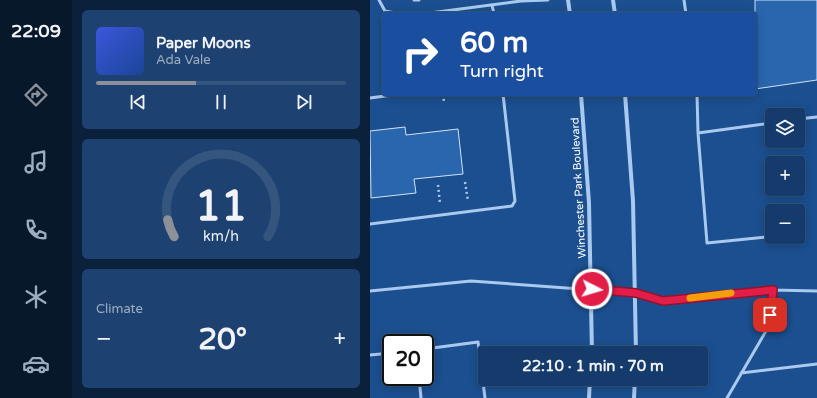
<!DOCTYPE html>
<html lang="en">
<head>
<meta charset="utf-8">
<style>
  :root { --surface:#143b6b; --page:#1d4271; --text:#f1f3f6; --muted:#9dadc1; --line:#33557e; --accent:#8c9099 }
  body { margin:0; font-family:"Varela Round",sans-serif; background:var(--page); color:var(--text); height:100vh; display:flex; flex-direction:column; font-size:15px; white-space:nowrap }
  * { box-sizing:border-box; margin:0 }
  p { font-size:13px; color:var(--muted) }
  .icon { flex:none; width:22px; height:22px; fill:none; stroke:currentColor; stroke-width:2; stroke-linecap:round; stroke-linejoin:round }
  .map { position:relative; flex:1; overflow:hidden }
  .side { display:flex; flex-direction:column; gap:10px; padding:10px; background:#0b203b; width:298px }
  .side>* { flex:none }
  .top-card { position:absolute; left:12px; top:12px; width:375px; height:84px; border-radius:4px; box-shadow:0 2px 10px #0003,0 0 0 1px var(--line); background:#1a4fa0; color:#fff; overflow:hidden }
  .buttons { position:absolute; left:395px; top:108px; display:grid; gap:8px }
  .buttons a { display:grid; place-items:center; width:40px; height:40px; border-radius:4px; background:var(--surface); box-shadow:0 2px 10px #0003,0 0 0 1px var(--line); font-size:20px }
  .speed { position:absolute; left:12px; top:334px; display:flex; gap:8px; font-size:20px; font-weight:700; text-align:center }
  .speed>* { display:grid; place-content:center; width:52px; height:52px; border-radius:50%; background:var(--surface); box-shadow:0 2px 10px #0003,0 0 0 1px var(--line); line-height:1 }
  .speed .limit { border:2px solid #111; border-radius:6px; background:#fff; color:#111 }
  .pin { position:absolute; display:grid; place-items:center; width:34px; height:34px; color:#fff; margin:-17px; border-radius:8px; box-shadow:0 2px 6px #0006 }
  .me { position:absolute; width:44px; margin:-22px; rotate:95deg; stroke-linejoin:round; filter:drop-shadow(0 0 3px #0008) }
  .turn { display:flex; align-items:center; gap:14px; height:84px; padding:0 12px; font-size:18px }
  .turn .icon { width:52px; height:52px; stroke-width:2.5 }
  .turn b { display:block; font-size:28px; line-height:34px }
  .big { font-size:30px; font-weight:700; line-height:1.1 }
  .side .tile { flex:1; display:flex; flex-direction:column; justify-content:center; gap:6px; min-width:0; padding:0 14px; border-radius:6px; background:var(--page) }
  .side .dial { align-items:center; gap:0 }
  .dial svg { height:104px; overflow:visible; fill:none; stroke:var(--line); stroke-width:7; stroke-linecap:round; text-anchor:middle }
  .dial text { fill:var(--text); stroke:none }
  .song { display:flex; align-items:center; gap:12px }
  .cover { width:48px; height:48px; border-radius:6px; background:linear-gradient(135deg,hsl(230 70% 55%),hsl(220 70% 35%)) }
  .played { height:4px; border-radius:2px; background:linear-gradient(90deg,var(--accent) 40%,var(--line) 40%) }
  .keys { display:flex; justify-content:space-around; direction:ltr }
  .heat { display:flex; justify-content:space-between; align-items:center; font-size:22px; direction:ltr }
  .trip { position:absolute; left:108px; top:346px; width:230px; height:40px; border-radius:4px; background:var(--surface); box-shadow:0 2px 10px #0003,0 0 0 1px var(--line); font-weight:700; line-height:40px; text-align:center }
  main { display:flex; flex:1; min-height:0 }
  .tab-bar { display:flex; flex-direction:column; width:72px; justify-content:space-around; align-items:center; background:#08182b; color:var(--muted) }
  .tab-bar .icon { width:28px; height:28px }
  .tab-bar .selected { color:var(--accent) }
  .tab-bar b { font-size:18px; color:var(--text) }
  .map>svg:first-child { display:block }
  .building { fill:#2a66ad; stroke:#cfe3fa }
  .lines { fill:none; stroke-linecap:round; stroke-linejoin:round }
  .path { stroke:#a9c9ee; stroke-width:2.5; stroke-dasharray:2 3; stroke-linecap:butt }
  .service { stroke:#a9c9ee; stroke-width:3 }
  .minor { stroke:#a9c9ee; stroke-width:4 }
  .route-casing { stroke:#92132f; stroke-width:10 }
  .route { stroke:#e11d48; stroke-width:7 }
  .slow { stroke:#f59e0b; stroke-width:7 }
  .labels { text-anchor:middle; stroke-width:4; stroke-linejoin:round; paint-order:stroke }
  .street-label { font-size:11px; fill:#fff; stroke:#1b4f8f }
</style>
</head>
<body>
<main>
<nav class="tab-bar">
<b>22:09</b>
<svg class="icon selected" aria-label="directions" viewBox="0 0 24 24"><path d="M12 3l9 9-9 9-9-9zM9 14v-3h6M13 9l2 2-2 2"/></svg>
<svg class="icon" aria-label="music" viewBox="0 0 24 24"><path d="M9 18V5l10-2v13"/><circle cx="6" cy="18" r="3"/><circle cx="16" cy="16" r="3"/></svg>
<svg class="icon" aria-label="phone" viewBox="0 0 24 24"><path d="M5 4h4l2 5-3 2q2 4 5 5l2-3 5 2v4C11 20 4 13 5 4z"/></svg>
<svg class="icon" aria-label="climate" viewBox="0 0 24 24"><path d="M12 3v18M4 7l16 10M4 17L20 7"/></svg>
<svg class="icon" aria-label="car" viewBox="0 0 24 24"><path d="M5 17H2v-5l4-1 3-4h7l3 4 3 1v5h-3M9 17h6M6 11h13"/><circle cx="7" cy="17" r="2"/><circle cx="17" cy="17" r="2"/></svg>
</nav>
<section class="side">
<div class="tile">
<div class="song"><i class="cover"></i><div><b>Paper Moons</b><p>Ada Vale</p></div></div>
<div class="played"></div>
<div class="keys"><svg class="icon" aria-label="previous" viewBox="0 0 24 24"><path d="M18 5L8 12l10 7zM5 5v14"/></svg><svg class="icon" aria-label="pause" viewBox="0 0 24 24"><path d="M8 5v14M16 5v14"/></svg><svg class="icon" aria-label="next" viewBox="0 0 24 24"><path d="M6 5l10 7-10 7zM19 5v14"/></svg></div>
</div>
<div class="tile dial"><svg viewBox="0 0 100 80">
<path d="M14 69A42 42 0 1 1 86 69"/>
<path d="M14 69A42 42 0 0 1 9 56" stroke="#8c9099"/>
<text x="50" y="56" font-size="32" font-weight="700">11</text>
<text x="50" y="72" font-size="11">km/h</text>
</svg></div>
<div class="tile"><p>Climate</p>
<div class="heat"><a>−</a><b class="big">20°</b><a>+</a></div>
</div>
</section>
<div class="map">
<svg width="447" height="398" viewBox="0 0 447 398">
  <rect width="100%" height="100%" fill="#1b4f8f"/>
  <!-- building -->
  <path class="building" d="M 385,0 L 447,0 L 447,80 L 385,89 Z
    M 35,127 L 36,135 L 88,129 L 93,174 L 44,179 L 46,193 L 1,198 L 0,131 Z"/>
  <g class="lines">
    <!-- path -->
    <path class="path" d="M 73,94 L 74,102
      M 95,182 L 98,201
      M 68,185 L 70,204"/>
    <!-- service -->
    <path class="service" d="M 9,0 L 15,11 L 31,14
      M 44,0 L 49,0
      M 314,0 L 316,14
      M 122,5 L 124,14
      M 52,14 L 151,1 L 178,0
      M 327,94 L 328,133
      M 0,98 L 30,94
      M 428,119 L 447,117
      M 0,224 L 142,206 L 145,201 L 133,94
      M 396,237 L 337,243 L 328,133 L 402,123
      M 0,291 L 101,281 L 265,293 L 293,301 L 369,292 L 403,290 L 447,291
      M 55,349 L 108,342 L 115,398
      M 0,355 L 21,353
      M 371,373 L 447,364
      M 49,377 L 51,398
      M 357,398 L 396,331 L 399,321 L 403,290"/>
    <!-- minor -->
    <path class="minor" d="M 198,0 L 200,14
      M 243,0 L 245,14
      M 211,94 L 219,203 L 222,353
      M 255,94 L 263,201 L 266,353
      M 219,398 L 220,379
      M 264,398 L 265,379"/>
  </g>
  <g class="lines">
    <defs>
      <path id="route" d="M 222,289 L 266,293 L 293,301 L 403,290 L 400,315"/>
    </defs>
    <!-- route casing -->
    <use href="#route" class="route-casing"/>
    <!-- route -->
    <use href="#route" class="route"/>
    <!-- slow -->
    <path class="slow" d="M 320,298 L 361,293"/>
  </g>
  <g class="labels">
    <!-- street labels -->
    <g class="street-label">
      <text transform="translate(208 188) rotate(-93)" y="4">Winchester Park Boulevard</text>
    </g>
  </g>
</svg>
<div class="buttons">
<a><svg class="icon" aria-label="layers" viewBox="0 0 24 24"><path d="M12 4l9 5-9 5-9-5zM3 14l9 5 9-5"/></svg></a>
<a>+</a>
<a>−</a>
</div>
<div class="speed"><div class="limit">20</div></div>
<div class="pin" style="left:400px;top:315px;background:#d93025"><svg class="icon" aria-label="arrive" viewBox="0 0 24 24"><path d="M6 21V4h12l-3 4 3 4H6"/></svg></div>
<svg class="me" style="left:222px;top:289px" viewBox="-20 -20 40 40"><circle r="17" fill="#e11d48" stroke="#fff" stroke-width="3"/><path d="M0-11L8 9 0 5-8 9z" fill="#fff"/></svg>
<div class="trip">22:10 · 1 min · 70 m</div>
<div class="top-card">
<div class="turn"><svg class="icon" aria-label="right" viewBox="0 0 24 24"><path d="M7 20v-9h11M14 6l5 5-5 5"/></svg><div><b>60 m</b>Turn right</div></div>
</div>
</div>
</main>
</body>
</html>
